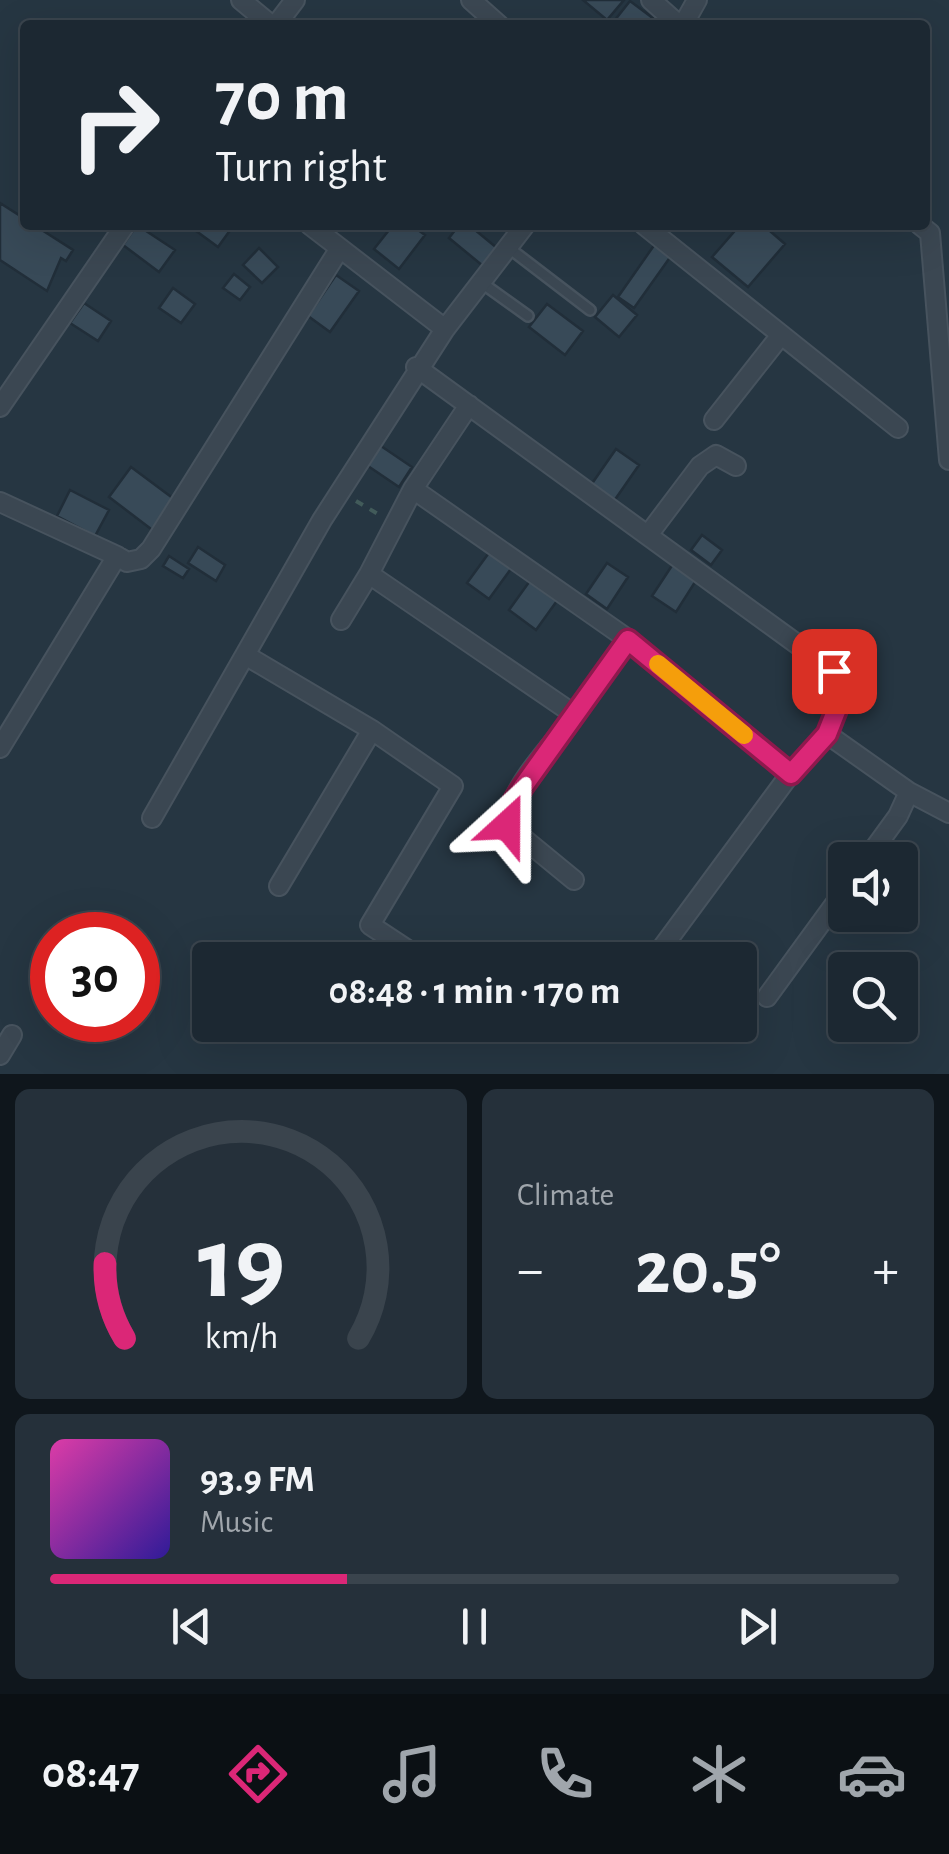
<!DOCTYPE html>
<html lang="en">
<head>
<meta charset="utf-8">
<style>
  :root { --surface:#1c2832; --page:#25303a; --text:#f1f3f6; --muted:#a0a6ac; --line:#3a444d; --accent:#db2777 }
  body { margin:0; font-family:"Alegreya Sans",sans-serif; background:var(--page); color:var(--text); height:100vh; display:flex; flex-direction:column; font-size:38px; white-space:nowrap }
  * { box-sizing:border-box; margin:0 }
  p { font-size:32px; color:var(--muted) }
  .icon { flex:none; width:55px; height:55px; fill:none; stroke:currentColor; stroke-width:2; stroke-linecap:round; stroke-linejoin:round }
  .map { position:relative; height:1074px; overflow:hidden }
  .side { display:flex; flex-direction:column; gap:15px; padding:15px; background:#0f161c; flex:1 }
  .side>* { flex:none }
  .top-card { position:absolute; left:20px; top:20px; width:910px; height:210px; border-radius:10px; box-shadow:0 10px 40px #0002,0 0 0 2px var(--line); background:#1c2832; color:var(--text); overflow:hidden }
  .fabs { position:absolute; left:828px; top:842px; display:grid; gap:20px }
  .fabs a { display:grid; place-items:center; width:90px; height:90px; border-radius:10px; background:var(--surface); box-shadow:0 10px 40px #0002,0 0 0 2px var(--line); font-size:50px }
  .speed { position:absolute; left:30px; top:912px; display:flex; gap:20px; font-size:50px; font-weight:700; text-align:center }
  .speed>* { display:grid; place-content:center; width:130px; height:130px; border-radius:50%; background:var(--surface); box-shadow:0 10px 40px #0002,0 0 0 2px var(--line); line-height:1 }
  .speed .limit { border:15px solid #d22; background:#fff; color:#111 }
  .pin { position:absolute; display:grid; place-items:center; width:85px; height:85px; color:#fff; margin:-42px; border-radius:20px; box-shadow:0 5px 15px #0006 }
  .me { position:absolute; width:110px; margin:-55px; rotate:24deg; stroke-linejoin:round; filter:drop-shadow(0 0 8px #0008) }
  .turn { display:flex; align-items:center; gap:35px; height:210px; padding:0 30px; font-size:45px }
  .turn .icon { width:130px; height:130px; stroke-width:2.5 }
  .turn b { display:block; font-size:70px; line-height:85px }
  .big { font-size:75px; font-weight:600; line-height:1.1 }
  .side .widget { flex:1; display:flex; flex-direction:column; justify-content:center; gap:15px; min-width:0; padding:0 35px; border-radius:15px; background:var(--page) }
  .side .dial { align-items:center; gap:0 }
  .dial svg { height:260px; overflow:visible; fill:none; stroke:var(--line); stroke-width:7; stroke-linecap:round; text-anchor:middle }
  .dial text { fill:var(--text); stroke:none }
  .song { display:flex; align-items:center; gap:30px }
  .cover { width:120px; height:120px; border-radius:15px; background:linear-gradient(135deg,hsl(320 70% 55%),hsl(250 70% 35%)) }
  .played { height:10px; border-radius:5px; background:linear-gradient(90deg,var(--accent) 35%,var(--line) 35%) }
  .keys { display:flex; justify-content:space-around; direction:ltr }
  .heat { display:flex; justify-content:space-between; align-items:center; font-size:55px; direction:ltr }
  .side .tiles { flex:1; display:grid; gap:15px; grid-template-columns:1fr 1fr }
  .widget:last-child { grid-column:span 2 }
  .trip { position:absolute; left:192px; top:942px; width:565px; height:100px; border-radius:10px; background:var(--surface); box-shadow:0 10px 40px #0002,0 0 0 2px var(--line); font-weight:600; line-height:100px; text-align:center }
  .menu { display:flex; height:160px; justify-content:space-around; align-items:center; background:#0b1014; color:var(--muted) }
  .menu .icon { width:70px; height:70px }
  .menu .active { color:var(--accent) }
  .menu b { font-size:45px; color:var(--text) }
  .map>svg:first-child { display:block }
  .building { fill:#384a58; stroke:#212e39; stroke-width:2.5 }
  .lines { fill:none; stroke-linecap:round; stroke-linejoin:round }
  .service-casing { stroke:#47535e; stroke-width:14 }
  .minor-casing { stroke:#47535e; stroke-width:22 }
  .path { stroke:#425b5a; stroke-width:4; stroke-dasharray:8 8; stroke-linecap:butt }
  .service { stroke:#3b4752; stroke-width:9 }
  .minor { stroke:#3b4752; stroke-width:18 }
  .route-casing { stroke:#8e194d; stroke-width:25 }
  .route { stroke:#db2777; stroke-width:18 }
  .slow { stroke:#f59e0b; stroke-width:18 }
</style>
</head>
<body>
<div class="map">
<svg width="949" height="1074" viewBox="0 0 949 1074">
  <rect width="100%" height="100%" fill="#263642"/>
  <!-- building -->
  <path class="building" d="M 583,0 L 624,0 L 607,20 Z
    M 630,1 L 658,22 L 655,25 L 611,25 Z
    M 0,203 L 25,219 L 25,225 L 34,225 L 73,250 L 66,261 L 61,258 L 47,291 L 0,260 Z
    M 137,225 L 175,250 L 159,272 L 123,245 Z
    M 188,225 L 226,225 L 231,229 L 218,247 Z
    M 393,225 L 411,225 L 425,235 L 399,269 L 374,249 Z
    M 459,225 L 469,225 L 497,248 L 483,266 L 449,238 Z
    M 740,225 L 763,225 L 785,244 L 748,287 L 712,257 Z
    M 655,244 L 671,256 L 634,308 L 618,297 Z
    M 259,248 L 278,267 L 262,283 L 243,265 Z
    M 234,274 L 250,287 L 240,300 L 223,288 Z
    M 336,275 L 359,291 L 330,332 L 308,316 Z
    M 173,288 L 195,304 L 181,323 L 159,308 Z
    M 613,295 L 637,315 L 619,337 L 595,317 Z
    M 84,303 L 111,321 L 98,341 L 70,323 Z
    M 547,304 L 583,331 L 565,355 L 529,327 Z
    M 378,444 L 412,467 L 399,487 L 365,464 Z
    M 616,449 L 639,465 L 614,501 L 591,485 Z
    M 131,467 L 178,502 L 155,532 L 109,497 Z
    M 70,490 L 109,510 L 95,536 L 57,516 Z
    M 702,535 L 722,550 L 711,565 L 691,550 Z
    M 198,547 L 225,565 L 216,581 L 188,563 Z
    M 491,550 L 513,566 L 489,599 L 467,583 Z
    M 169,556 L 189,569 L 183,578 L 163,566 Z
    M 607,563 L 628,577 L 607,609 L 586,594 Z
    M 673,564 L 697,579 L 676,612 L 652,596 Z
    M 532,578 L 559,598 L 536,630 L 509,610 Z"/>
  <g class="lines">
    <defs>
      <path id="service" d="M 509,248 L 590,310
        M 482,283 L 528,316"/>
      <path id="minor" d="M 241,0 L 271,25
        M 471,0 L 499,25
        M 651,0 L 679,25
        M 276,25 L 295,0
        M 683,25 L 697,0
        M 310,225 L 445,329 L 525,225
        M 644,225 L 898,428
        M 920,225 L 930,233 L 949,460
        M 416,367 L 834,671 L 844,691 L 827,734 L 791,773 L 653,960
        M 469,405 L 413,489 L 629,640 L 791,773
        M 0,407 L 125,225
        M 714,420 L 781,335
        M 413,489 L 369,574 L 575,715 L 629,640
        M 0,502 L 117,556
        M 648,535 L 700,466 L 716,455 L 736,466
        M 341,620 L 369,574
        M 245,655 L 372,730 L 453,786 L 370,925 L 423,960
        M 827,734 L 909,792 L 898,816 L 866,860
        M 0,748 L 117,556 L 127,562 L 141,559 L 151,549 L 340,248
        M 909,792 L 949,813
        M 152,818 L 322,520 L 445,329
        M 574,880 L 507,825 C 508,788 553,745 575,715
        M 279,886 L 372,730
        M 767,997 L 845,890
        M 0,1055 L 12,1035"/>
    </defs>
    <!-- service casing -->
    <use href="#service" class="service-casing"/>
    <!-- minor casing -->
    <use href="#minor" class="minor-casing"/>
    <!-- path -->
    <path class="path" d="M 356,501 L 378,514"/>
    <!-- service -->
    <use href="#service" class="service"/>
    <!-- minor -->
    <use href="#minor" class="minor"/>
  </g>
  <g class="lines">
    <defs>
      <path id="route" d="M 507,825 L 507,812 L 522,788 L 628,640 L 791,774 L 827,734 L 844,691 L 834,671"/>
    </defs>
    <!-- route casing -->
    <use href="#route" class="route-casing"/>
    <!-- route -->
    <use href="#route" class="route"/>
    <!-- slow -->
    <path class="slow" d="M 658,664 L 744,735"/>
  </g>
</svg>
<div class="fabs">
<a><svg class="icon" aria-label="sound" viewBox="0 0 24 24"><path d="M4 9h4l5-4v14l-5-4H4zM17 9q2 3 0 6"/></svg></a>
<a><svg class="icon" aria-label="search" viewBox="0 0 24 24"><circle cx="10" cy="10" r="6"/><path d="M15 15l6 6"/></svg></a>
</div>
<div class="speed"><div class="limit">30</div></div>
<div class="pin" style="left:834px;top:671px;background:#d93025"><svg class="icon" aria-label="arrive" viewBox="0 0 24 24"><path d="M6 21V4h12l-3 4 3 4H6"/></svg></div>
<svg class="me" style="left:507px;top:825px" viewBox="-20 -20 40 40"><path d="M0-17L14 15 0 8-14 15z" fill="#db2777" stroke="#fff" stroke-width="4"/></svg>
<div class="trip">08:48 · 1 min · 170 m</div>
<div class="top-card">
<div class="turn"><svg class="icon" aria-label="right" viewBox="0 0 24 24"><path d="M7 20v-9h11M14 6l5 5-5 5"/></svg><div><b>70 m</b>Turn right</div></div>
</div>
</div>
<section class="side">
<div class="tiles">
<div class="widget dial"><svg viewBox="0 0 100 80">
<path d="M14 69A42 42 0 1 1 86 69"/>
<path d="M14 69A42 42 0 0 1 8 46" stroke="#db2777"/>
<text x="50" y="56" font-size="32" font-weight="700">19</text>
<text x="50" y="72" font-size="11">km/h</text>
</svg></div>
<div class="widget"><p>Climate</p>
<div class="heat"><a>−</a><b class="big">20.5°</b><a>+</a></div>
</div>
<div class="widget">
<div class="song"><i class="cover"></i><div><b>93.9 FM</b><p>Music</p></div></div>
<div class="played"></div>
<div class="keys"><svg class="icon" aria-label="previous" viewBox="0 0 24 24"><path d="M18 5L8 12l10 7zM5 5v14"/></svg><svg class="icon" aria-label="pause" viewBox="0 0 24 24"><path d="M8 5v14M16 5v14"/></svg><svg class="icon" aria-label="next" viewBox="0 0 24 24"><path d="M6 5l10 7-10 7zM19 5v14"/></svg></div>
</div>
</div>
</section>
<nav class="menu">
<b>08:47</b>
<svg class="icon active" aria-label="directions" viewBox="0 0 24 24"><path d="M12 3l9 9-9 9-9-9zM9 14v-3h6M13 9l2 2-2 2"/></svg>
<svg class="icon" aria-label="music" viewBox="0 0 24 24"><path d="M9 18V5l10-2v13"/><circle cx="6" cy="18" r="3"/><circle cx="16" cy="16" r="3"/></svg>
<svg class="icon" aria-label="phone" viewBox="0 0 24 24"><path d="M5 4h4l2 5-3 2q2 4 5 5l2-3 5 2v4C11 20 4 13 5 4z"/></svg>
<svg class="icon" aria-label="climate" viewBox="0 0 24 24"><path d="M12 3v18M4 7l16 10M4 17L20 7"/></svg>
<svg class="icon" aria-label="car" viewBox="0 0 24 24"><path d="M5 17H2v-5l4-1 3-4h7l3 4 3 1v5h-3M9 17h6M6 11h13"/><circle cx="7" cy="17" r="2"/><circle cx="17" cy="17" r="2"/></svg>
</nav>
</body>
</html>
